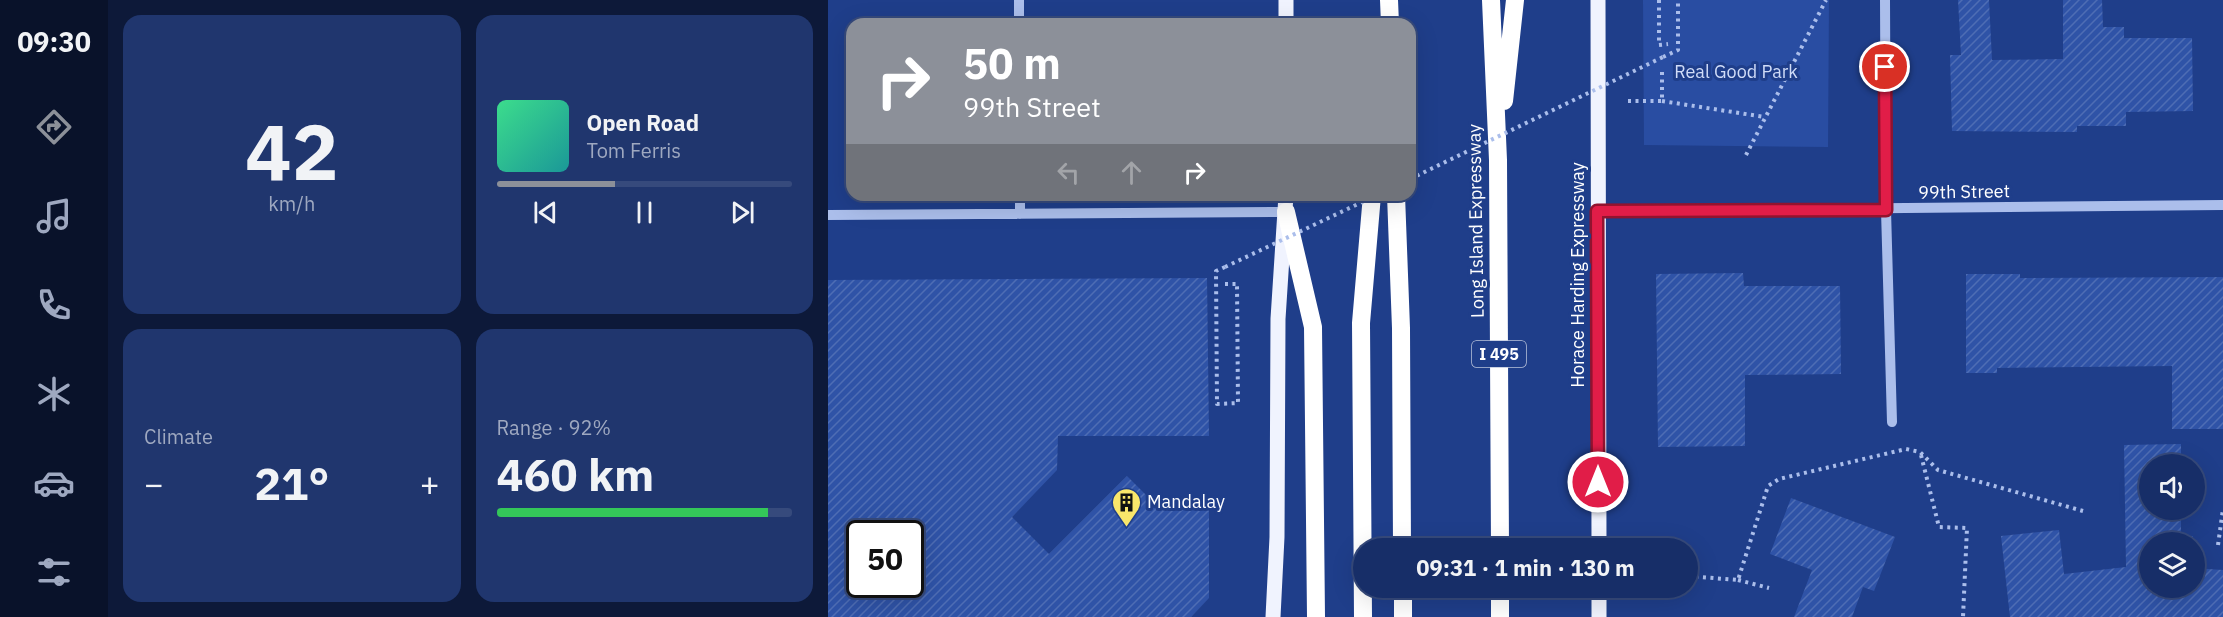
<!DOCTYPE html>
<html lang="en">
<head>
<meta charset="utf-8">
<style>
  :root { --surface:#172e68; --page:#20366e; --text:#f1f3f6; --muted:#9ea8c0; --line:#364a7c; --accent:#8c9099 }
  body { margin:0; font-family:"IBM Plex Sans",sans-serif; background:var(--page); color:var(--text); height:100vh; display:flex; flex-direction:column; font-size:22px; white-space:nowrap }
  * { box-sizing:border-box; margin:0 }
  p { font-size:20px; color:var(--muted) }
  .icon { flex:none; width:33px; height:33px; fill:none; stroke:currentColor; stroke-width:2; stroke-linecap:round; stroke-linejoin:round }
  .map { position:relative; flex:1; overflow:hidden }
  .side { display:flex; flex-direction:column; gap:15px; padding:15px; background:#0d1939; width:720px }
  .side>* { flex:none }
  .hud { position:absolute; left:18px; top:18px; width:570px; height:183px; border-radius:18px; box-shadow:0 6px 24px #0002,0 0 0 2px var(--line); background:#8c9099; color:#fff; overflow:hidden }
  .fabs { position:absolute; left:1311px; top:454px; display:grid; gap:12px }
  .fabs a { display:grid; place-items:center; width:66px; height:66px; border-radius:50%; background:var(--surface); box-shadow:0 6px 24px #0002,0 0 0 2px var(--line); font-size:30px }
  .speed { position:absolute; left:18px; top:520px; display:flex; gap:12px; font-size:30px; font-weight:700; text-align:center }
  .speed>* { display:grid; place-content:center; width:78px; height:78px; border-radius:50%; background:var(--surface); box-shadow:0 6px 24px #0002,0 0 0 2px var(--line); line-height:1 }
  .speed .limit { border:3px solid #111; border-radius:9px; background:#fff; color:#111 }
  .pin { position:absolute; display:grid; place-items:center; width:51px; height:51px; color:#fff; margin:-26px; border:3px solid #fff; border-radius:50%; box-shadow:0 2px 6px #0007 }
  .me { position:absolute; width:66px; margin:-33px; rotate:0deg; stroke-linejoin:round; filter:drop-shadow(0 0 4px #0008) }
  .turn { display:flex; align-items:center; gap:21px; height:126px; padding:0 18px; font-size:27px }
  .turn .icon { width:78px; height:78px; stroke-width:2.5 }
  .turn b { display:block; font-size:42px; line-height:51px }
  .lanes { display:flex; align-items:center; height:57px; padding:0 18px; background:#0003; justify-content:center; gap:30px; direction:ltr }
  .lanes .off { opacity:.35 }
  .big { font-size:45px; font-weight:800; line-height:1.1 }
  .side .tile { flex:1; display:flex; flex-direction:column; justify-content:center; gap:9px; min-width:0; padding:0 21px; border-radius:18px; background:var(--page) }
  .side .dial { align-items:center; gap:0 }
  .dial b { font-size:78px; line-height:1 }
  .song { display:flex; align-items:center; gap:18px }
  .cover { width:72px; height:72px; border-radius:9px; background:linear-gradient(135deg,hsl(150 70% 55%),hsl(180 70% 35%)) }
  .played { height:6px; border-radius:3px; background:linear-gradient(90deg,var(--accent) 40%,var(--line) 40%) }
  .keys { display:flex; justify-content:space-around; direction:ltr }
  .heat { display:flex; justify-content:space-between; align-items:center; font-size:33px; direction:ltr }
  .charge { height:9px; border-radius:4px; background:linear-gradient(90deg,#34c759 92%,var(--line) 0) }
  .side .tiles { flex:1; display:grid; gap:15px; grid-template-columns:repeat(2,1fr) }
  .trip { position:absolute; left:525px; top:538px; width:345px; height:60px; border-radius:30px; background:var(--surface); box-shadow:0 6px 24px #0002,0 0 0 2px var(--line); font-weight:800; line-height:60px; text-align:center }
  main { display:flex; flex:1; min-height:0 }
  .tab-bar { display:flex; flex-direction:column; width:108px; justify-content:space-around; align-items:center; background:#09122a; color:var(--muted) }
  .tab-bar .icon { width:42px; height:42px }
  .tab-bar .selected { color:var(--accent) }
  .tab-bar b { font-size:27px; color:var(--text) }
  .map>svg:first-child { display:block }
  .park { fill:#294da2 }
  .building { fill:url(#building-hatch); fill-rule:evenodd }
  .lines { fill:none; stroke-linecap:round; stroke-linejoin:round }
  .path { stroke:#abbeeb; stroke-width:4; stroke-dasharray:3 4.5; stroke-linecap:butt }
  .minor { stroke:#abbeeb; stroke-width:10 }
  .major { stroke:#f0f3fe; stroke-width:15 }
  .highway { stroke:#fff; stroke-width:18 }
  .path-bridge { stroke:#abbeeb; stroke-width:4; stroke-dasharray:3 4.5; stroke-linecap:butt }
  .route-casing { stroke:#92132f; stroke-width:15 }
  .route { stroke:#e11d48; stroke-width:10 }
  .labels { text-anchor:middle; stroke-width:6; stroke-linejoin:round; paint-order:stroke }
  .shield { fill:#1f3e8a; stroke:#bcc5dc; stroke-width:1.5 }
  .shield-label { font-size:16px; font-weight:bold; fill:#fff }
  .park-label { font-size:18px; fill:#d0dcf8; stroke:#1f3e8a }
  .street-label { font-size:18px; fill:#fff; stroke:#1f3e8a }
  .poi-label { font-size:18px; fill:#fff; stroke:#1f3e8a; text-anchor:start }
</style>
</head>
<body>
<main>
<nav class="tab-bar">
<b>09:30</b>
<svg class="icon selected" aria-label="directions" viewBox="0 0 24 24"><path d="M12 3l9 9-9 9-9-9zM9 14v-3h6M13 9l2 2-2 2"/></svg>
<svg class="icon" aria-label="music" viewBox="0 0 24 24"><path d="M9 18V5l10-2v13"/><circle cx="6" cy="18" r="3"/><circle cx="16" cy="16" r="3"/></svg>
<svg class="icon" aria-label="phone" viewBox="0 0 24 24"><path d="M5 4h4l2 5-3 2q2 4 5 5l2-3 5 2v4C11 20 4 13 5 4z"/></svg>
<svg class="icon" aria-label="climate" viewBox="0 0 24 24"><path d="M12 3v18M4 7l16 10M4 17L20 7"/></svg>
<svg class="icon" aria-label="car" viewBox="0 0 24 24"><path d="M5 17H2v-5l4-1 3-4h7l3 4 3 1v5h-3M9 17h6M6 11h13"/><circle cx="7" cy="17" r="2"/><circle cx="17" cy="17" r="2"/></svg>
<svg class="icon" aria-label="filters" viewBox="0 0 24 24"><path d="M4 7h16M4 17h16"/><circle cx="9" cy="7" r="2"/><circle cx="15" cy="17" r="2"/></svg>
</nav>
<section class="side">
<div class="tiles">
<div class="tile dial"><b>42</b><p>km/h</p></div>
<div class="tile">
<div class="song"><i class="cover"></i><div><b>Open Road</b><p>Tom Ferris</p></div></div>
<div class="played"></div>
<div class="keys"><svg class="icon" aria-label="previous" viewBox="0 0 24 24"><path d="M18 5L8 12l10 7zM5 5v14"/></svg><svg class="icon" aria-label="pause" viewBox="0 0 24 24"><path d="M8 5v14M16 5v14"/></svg><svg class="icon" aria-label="next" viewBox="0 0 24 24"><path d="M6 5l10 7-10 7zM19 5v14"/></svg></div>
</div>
<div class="tile"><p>Climate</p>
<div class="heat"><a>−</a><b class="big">21°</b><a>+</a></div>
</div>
<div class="tile"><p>Range · 92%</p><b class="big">460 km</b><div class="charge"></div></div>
</div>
</section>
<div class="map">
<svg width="1395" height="617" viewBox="0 0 1395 617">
  <defs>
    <pattern id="building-hatch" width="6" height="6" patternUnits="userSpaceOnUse" patternTransform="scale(1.5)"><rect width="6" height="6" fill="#2f53a7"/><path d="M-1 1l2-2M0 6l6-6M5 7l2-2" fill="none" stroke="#4e6db4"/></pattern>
  </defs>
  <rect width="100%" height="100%" fill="#1f3e8a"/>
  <!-- park -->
  <path class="park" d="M 815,0 L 1001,0 L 1000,147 L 816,145 Z"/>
  <!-- building -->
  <path class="building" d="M 1130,0 L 1161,0 L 1164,60 L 1235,59 L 1235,0 L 1274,0 L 1275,27 L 1296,27 L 1296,38 L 1364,38 L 1365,111 L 1298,112 L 1298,126 L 1249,126 L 1249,132 L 1124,131 L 1122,55 L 1133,55 Z
    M 915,273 L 916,286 L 1012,286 L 1013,374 L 917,375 L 917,446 L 830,447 L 828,274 Z
    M 1138,274 L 1192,274 L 1192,278 L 1395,277 L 1395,429 L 1344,429 L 1344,366 L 1169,368 L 1169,373 L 1138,373 Z
    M 379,278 L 381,436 L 230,436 L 229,470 L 184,517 L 221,554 L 299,476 L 325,502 L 381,503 L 381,598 L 363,617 L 0,617 L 0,280 ZM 32,534 L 82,534 L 82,585 L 32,585 Z
    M 1353,444 L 1353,465 L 1322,465 L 1322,510 L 1353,510 L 1353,536 L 1365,536 L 1365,543 L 1322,543 L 1322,588 L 1366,588 L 1366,568 L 1395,570 L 1395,617 L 1182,617 L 1173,536 L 1231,530 L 1236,574 L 1298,567 L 1296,445 Z
    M 963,498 L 1067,537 L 1046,591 L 1035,587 L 1024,617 L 966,617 L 984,570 L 942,554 Z"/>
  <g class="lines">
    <!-- path -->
    <path class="path" d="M 831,0 L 831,45
      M 835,57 L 850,50 L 850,0
      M 800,101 L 834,101 L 834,72
      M 834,101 L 937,117
      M 918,155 L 998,0
      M 397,267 L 388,271 L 389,404 L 410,403 L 409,284
      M 1093,455 L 1111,527 L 1139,528 L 1135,617
      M 1390,545 L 1395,509
      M 860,576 L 910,580 L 940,486 L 951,479 L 1078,449 L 1092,452 L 1110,470 L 1255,511
      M 910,580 L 941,588"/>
    <!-- minor -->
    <path class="minor" d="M 191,0 L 191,24
      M 1057,0 L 1058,210 L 1064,422
      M 769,211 L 1395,205
      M 192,214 L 192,195
      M 0,215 L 458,212"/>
    <!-- major -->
    <path class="major" d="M 458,0 L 458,24
      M 770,0 L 771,549
      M 771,588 L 771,617
      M 445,617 L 449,537 L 450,319 L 458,195"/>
    <!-- highway -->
    <path class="highway" d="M 561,0 L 562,24
      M 663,0 L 670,160 L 672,549
      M 676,101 L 687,0
      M 568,195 L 573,328 L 574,549
      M 458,212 L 485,327 L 488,617
      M 575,588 L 575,617
      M 672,588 L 672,617
      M 535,617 L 533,323 L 544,195"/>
    <!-- path-bridge -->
    <path class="path-bridge" d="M 831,45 L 840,44
      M 582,179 L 835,57
      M 397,267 L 549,195
      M 397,284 L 409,284"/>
  </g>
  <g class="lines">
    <defs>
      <path id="route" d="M 770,482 L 769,211 L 1058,210 L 1057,67"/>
    </defs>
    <!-- route casing -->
    <use href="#route" class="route-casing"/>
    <!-- route -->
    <use href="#route" class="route"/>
  </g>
  <!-- icons -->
  <defs>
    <symbol id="building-pin" viewBox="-11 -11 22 30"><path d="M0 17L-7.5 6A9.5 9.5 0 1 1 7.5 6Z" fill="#f9e66b" stroke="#1f3e8a"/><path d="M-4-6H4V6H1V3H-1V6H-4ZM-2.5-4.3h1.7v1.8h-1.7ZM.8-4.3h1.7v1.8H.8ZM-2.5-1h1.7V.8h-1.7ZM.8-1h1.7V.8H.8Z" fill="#111"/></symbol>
  </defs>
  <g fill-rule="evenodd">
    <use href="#building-pin" x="282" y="486" width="33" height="45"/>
  </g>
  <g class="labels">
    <!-- shield labels -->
    <rect class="shield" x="644" y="341" width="54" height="26" rx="4.5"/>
    <g class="shield-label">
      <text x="671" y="360">I 495</text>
    </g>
    <!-- park labels -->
    <g class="park-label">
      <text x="908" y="78">Real Good Park</text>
    </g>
    <!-- street labels -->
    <g class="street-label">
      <text transform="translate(1136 192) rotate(-1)" y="6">99th Street</text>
      <text transform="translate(648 221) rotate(-91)" y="6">Long Island Expressway</text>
      <text transform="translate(750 275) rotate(-90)" y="6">Horace Harding Expressway</text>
    </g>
    <!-- poi labels -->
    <g class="poi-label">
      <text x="319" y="508">Mandalay</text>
    </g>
  </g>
</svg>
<div class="fabs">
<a><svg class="icon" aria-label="sound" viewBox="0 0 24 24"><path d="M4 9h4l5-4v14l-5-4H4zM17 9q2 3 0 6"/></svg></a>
<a><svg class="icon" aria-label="layers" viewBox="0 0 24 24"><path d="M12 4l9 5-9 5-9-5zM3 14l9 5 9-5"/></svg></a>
</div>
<div class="speed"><div class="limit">50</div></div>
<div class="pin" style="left:1057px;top:67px;background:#d93025"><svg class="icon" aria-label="arrive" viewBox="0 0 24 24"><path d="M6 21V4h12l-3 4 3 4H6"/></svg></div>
<svg class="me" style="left:770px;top:482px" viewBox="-20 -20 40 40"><circle r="17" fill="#e11d48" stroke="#fff" stroke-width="3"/><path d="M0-11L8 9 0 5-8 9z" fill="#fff"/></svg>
<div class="trip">09:31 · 1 min · 130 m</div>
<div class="hud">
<div class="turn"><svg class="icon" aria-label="right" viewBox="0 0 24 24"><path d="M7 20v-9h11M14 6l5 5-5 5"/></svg><div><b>50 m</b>99th Street</div></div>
<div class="lanes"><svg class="icon off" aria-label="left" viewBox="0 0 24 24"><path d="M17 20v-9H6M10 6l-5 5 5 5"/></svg><svg class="icon off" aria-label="ahead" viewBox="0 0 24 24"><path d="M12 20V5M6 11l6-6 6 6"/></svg><svg class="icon" aria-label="right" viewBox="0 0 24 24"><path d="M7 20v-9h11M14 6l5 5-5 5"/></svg></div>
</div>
</div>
</main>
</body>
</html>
